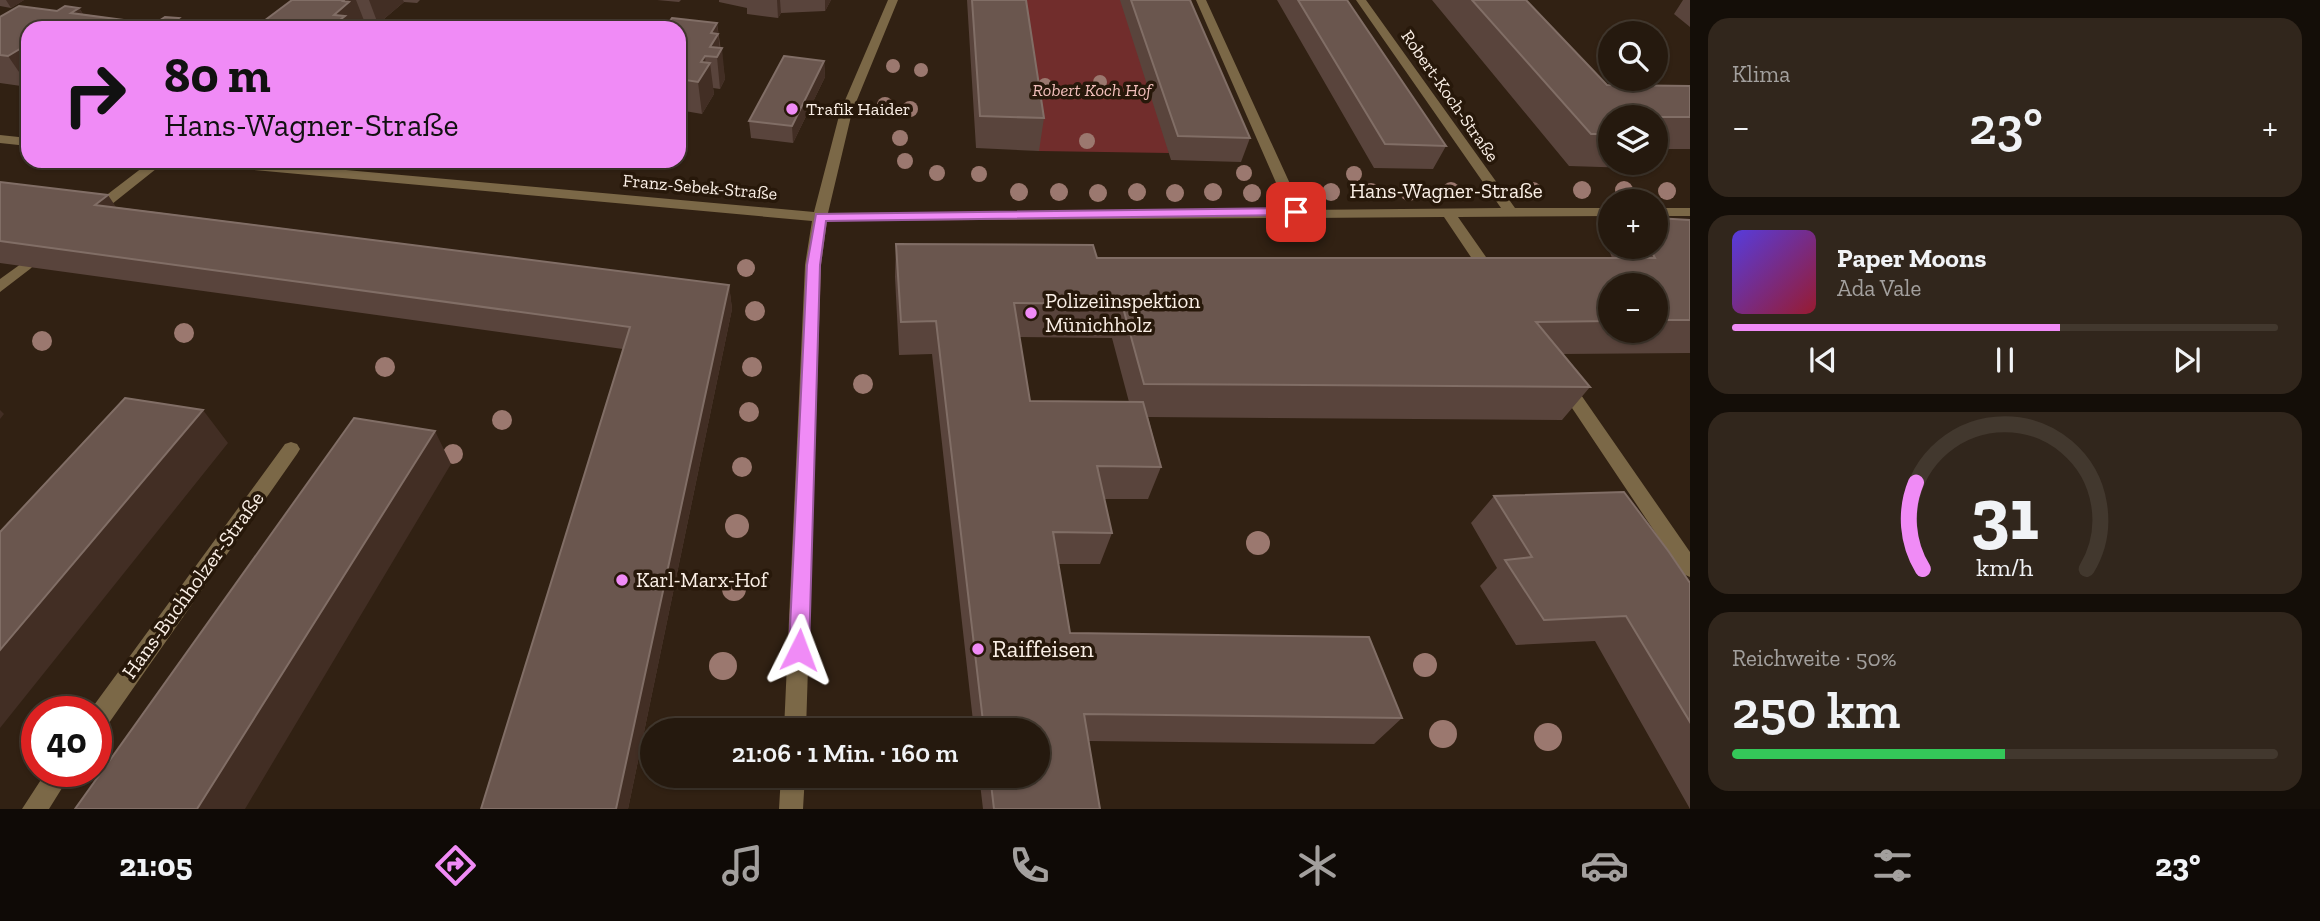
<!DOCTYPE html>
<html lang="de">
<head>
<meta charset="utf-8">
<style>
  :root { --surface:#25190e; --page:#31261c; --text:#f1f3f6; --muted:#a3a09e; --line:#42382e; --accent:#f08bf6 }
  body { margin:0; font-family:"Zilla Slab",serif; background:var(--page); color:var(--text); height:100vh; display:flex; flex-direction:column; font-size:26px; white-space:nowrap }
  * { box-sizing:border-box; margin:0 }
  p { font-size:23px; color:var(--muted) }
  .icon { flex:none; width:38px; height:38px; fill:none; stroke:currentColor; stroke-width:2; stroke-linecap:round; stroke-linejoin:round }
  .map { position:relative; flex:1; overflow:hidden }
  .sheet { display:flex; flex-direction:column; gap:18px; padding:18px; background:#140e08; width:630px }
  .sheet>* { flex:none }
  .guide { position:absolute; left:21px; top:21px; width:665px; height:147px; border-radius:21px; box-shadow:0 2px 5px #0004,0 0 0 2px var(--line); background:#f08bf6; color:#111; overflow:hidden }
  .controls { position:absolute; left:1598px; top:21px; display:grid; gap:14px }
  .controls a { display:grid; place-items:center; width:70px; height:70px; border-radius:50%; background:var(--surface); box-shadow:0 2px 5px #0004,0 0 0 2px var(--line); font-size:35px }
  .speed { position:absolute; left:21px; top:696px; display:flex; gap:14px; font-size:35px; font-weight:700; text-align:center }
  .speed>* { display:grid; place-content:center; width:91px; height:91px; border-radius:50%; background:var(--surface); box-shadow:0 2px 5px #0004,0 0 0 2px var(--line); line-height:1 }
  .speed .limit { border:10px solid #d22; background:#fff; color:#111 }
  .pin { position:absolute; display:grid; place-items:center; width:60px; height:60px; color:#fff; margin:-30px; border-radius:14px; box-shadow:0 4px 10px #0006 }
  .me { position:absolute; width:77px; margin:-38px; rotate:3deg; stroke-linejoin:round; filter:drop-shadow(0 0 5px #0008) }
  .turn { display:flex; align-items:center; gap:24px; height:147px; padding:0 28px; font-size:32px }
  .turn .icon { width:91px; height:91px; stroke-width:2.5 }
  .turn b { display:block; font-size:49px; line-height:60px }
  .big { font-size:52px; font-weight:600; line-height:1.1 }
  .sheet .card { flex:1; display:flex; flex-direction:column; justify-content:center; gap:10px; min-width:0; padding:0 24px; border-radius:21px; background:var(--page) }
  .sheet .dial { align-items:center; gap:0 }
  .dial svg { height:182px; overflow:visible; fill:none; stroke:var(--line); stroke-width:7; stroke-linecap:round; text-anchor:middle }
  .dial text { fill:var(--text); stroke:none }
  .song { display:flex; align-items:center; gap:21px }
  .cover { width:84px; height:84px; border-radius:10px; background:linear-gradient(135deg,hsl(250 70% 55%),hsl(350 70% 35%)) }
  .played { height:7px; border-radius:4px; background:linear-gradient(90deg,var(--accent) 60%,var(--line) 60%) }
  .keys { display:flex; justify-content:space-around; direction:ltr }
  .heat { display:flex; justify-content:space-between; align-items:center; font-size:38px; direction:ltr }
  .charge { height:10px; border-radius:5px; background:linear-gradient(90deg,#34c759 50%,var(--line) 0) }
  .trip { position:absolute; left:640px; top:718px; width:410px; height:70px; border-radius:35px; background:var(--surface); box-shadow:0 2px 5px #0004,0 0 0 2px var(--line); font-weight:600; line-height:70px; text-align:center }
  .tab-bar { display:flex; height:112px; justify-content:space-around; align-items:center; background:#0f0a06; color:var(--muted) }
  .tab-bar .icon { width:49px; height:49px }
  .tab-bar .on { color:var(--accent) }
  .tab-bar b { font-size:32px; color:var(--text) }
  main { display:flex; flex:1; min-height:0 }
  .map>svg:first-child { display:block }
  .green { fill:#712d2c }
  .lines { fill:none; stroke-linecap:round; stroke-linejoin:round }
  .minor { fill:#7b6847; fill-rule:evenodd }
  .tree { fill:#9b786f }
  .wall { fill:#59443c; fill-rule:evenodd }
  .shaded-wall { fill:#422e24 }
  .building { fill:#6a564e; stroke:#816e66; stroke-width:2 }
  .route { fill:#f08bf6; stroke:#9c5aa0; stroke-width:2 }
  .poi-dot { fill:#f08bf6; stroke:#27180a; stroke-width:2.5 }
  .labels { text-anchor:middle; stroke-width:7; stroke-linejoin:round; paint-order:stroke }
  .far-park-label { font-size:18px; font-style:italic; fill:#f2bfbb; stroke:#27180a }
  .far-street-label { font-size:18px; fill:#faefe6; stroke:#27180a }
  .far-poi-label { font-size:18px; fill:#faefe6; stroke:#27180a; text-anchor:start }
  .street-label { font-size:21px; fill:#faefe6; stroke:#27180a }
  .poi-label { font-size:21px; fill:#faefe6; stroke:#27180a; text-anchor:start }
  .near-poi-label { font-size:24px; fill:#faefe6; stroke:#27180a; text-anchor:start }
</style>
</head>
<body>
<main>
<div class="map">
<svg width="1690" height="809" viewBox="0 0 1690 809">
  <rect width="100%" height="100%" fill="#312113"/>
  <!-- green -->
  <path class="green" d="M 1018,0 L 1133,0 L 1169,153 L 1039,151 Z"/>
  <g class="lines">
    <!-- minor -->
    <path class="minor" d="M 888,0 L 898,0 L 852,112 L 828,213 L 1288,210 L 1196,0 L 1206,0 L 1302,210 L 1501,208 L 1356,0 L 1366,0 L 1515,208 L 1610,208 L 1610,216 L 1458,217 L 1500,277 L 1492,282 L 1487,281 L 1444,217 L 827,221 L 821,265 L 806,730 L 784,730 L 805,265 L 812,221 L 200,165 L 193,161 L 245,161 L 814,212 L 840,112 Z
      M 0,135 L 28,138 L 28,146 L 0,143 Z
      M 151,161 L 166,161 L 97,216 L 87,216 L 87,210 Z
      M 1656,208 L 1690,208 L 1690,216 L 1656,216 Z
      M 25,261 L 33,266 L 30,269 L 0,292 L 0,279 Z
      M 1564,377 L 1570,379 L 1690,552 L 1690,577 L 1683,574 L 1558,387 L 1555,383 L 1558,379 Z
      M 291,442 L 297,444 L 300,449 L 297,454 L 104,730 L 96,733 L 96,712 L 89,712 L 285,444 Z
      M 46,772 L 72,772 L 49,809 L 22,809 Z
      M 781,775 L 805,775 L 803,809 L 779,809 Z"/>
  </g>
  <!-- trees -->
  <g class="tree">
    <circle cx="893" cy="66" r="7"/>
    <circle cx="921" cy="70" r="7"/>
    <circle cx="1100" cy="82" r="7"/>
    <circle cx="1045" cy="85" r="7"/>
    <circle cx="885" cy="105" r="8"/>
    <circle cx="910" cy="109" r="8"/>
    <circle cx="900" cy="138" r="8"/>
    <circle cx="1087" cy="141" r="8"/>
    <circle cx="905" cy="161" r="8"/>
    <circle cx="937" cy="173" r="8"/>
    <circle cx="1244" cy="173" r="8"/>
    <circle cx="979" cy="174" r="8"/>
    <circle cx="1354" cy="174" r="8"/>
    <circle cx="1582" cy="190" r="9"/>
    <circle cx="1624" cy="190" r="9"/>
    <circle cx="1451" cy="191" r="9"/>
    <circle cx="1533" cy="191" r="9"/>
    <circle cx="1667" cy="191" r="9"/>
    <circle cx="1019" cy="192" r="9"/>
    <circle cx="1059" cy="192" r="9"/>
    <circle cx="1137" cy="192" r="9"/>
    <circle cx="1213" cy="192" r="9"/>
    <circle cx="1331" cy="192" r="9"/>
    <circle cx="1371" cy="192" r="9"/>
    <circle cx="1409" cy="192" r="9"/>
    <circle cx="1098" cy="193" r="9"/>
    <circle cx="1175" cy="193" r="9"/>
    <circle cx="1252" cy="193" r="9"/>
    <circle cx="746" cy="268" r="9"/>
    <circle cx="755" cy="311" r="10"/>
    <circle cx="184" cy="333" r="10"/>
    <circle cx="42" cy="341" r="10"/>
    <circle cx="385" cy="367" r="10"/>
    <circle cx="752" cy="367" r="10"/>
    <circle cx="863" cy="384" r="10"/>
    <circle cx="749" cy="412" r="10"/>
    <circle cx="502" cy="420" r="10"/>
    <circle cx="453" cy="454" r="10"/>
    <circle cx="742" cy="467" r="10"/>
    <circle cx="737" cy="526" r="12"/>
    <circle cx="1258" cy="543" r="12"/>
    <circle cx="734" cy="589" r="12"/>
    <circle cx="723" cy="666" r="14"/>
    <circle cx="1425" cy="665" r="12"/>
    <circle cx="1443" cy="734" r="14"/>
    <circle cx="1548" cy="737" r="14"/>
  </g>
  <!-- wall -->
  <path class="wall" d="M 0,0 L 24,0 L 11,8 L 0,6 Z
    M 292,0 L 420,0 L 417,3 L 404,2 L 378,24 L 365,23 L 360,28 L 262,28 L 260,24 Z
    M 657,0 L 681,0 L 679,2 Z
    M 719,0 L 831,0 L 825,11 L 781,13 L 778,18 L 747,14 L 747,8 L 719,2 Z
    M 967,0 L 1026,0 L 1044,118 L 1039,151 L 976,148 Z
    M 1120,0 L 1190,0 L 1250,138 L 1241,162 L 1171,160 Z
    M 1277,0 L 1347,0 L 1446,146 L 1433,169 L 1374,168 Z
    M 1432,0 L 1526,0 L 1607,85 L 1690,86 L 1690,149 L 1656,149 L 1656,117 L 1610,117 L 1610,163 L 1636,163 L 1632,168 L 1569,166 Z
    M 1683,0 L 1690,0 L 1690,27 L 1674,14 Z
    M 79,8 L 83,14 L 184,28 L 28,28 L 28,87 L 0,83 L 0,17 Z
    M 717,23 L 725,79 L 720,89 L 713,88 L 714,94 L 702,114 L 679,110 L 679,28 L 666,26 Z
    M 824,61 L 825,77 L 793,143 L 751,138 L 749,121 Z
    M 0,182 L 116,207 L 729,285 L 732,309 L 628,809 L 481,809 L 623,349 L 0,263 Z
    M 1690,220 L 1690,353 L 1563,354 L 1590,387 L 1562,420 L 1148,417 L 1161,467 L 1148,499 L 1104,499 L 1112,533 L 1100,564 L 1058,564 L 1070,633 L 1402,718 L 1374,744 L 1089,741 L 1100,809 L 983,809 L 979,775 L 1038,775 L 1038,730 L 974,730 L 932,354 L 899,355 L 895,277 L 896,244 L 1097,258 L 1612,258 L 1609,250 L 1611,247 L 1649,247 ZM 1610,285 L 1656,285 L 1656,331 L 1610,331 ZM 1019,337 L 1112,338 L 1129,402 L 1030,401 Z
    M 1494,496 L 1690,583 L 1690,809 L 1595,641 L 1516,645 L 1480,586 L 1497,568 L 1471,523 Z"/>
  <!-- shaded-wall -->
  <path class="shaded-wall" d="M 6,0 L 24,0 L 11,8 Z
    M 344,0 L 356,0 L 365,23 L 360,28 L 338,28 L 334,15 Z
    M 369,0 L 403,0 L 404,2 L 378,24 Z
    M 777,0 L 780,0 L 781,13 L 778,18 Z
    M 825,0 L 831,0 L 825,11 Z
    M 79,8 L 92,28 L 71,13 Z
    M 179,18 L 184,28 L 168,26 Z
    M 326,22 L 328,28 L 319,28 Z
    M 717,23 L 720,51 L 722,48 L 725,79 L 720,89 L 717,57 L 710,47 L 711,33 Z
    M 28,44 L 28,85 L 8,56 Z
    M 705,56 L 706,69 L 710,63 L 714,94 L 702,114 L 698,82 L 701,62 Z
    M 824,61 L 825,77 L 793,143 L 792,126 Z
    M 108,195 L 124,219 L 95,205 Z
    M 729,285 L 732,309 L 628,809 L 616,809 Z
    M 0,410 L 4,414 L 0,419 Z
    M 203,410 L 228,443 L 0,728 L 0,650 Z
    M 435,431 L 451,464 L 245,809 L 197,809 Z"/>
  <!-- building -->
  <path class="building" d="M 292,0 L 344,0 L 343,1 L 349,2 L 334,15 L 345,16 L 336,23 L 326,22 L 319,28 L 322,28 L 266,28 L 270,25 L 260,24 Z
    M 972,0 L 1026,0 L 1044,118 L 980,116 Z
    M 1131,0 L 1190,0 L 1250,138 L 1178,136 Z
    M 1298,0 L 1347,0 L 1446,146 L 1385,144 Z
    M 1472,0 L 1526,0 L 1607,85 L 1690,86 L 1690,117 L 1610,117 L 1610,134 L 1591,134 Z
    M 19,6 L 57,11 L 65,6 L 79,8 L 71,13 L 154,24 L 165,17 L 179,18 L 168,26 L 186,28 L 28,28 L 28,44 L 8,56 L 0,55 L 0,17 Z
    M 672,18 L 717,23 L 711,33 L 718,34 L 710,47 L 722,48 L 717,57 L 705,56 L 701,62 L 710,63 L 698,82 L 679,79 L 679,28 L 659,28 L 661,26 L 666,26 Z
    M 784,56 L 824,61 L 792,126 L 749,121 Z
    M 0,182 L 108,195 L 95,205 L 729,285 L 616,809 L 481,809 L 630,327 L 0,241 Z
    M 1656,218 L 1690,220 L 1690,320 L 1656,320 L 1656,285 L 1610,285 L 1610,321 L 1536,322 L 1590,387 L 1144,384 L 1122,304 L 1014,303 L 1030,401 L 1143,402 L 1161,467 L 1097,466 L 1112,533 L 1053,532 L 1070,633 L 1369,637 L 1402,718 L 1084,714 L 1100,809 L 994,809 L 990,775 L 1038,775 L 1038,730 L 984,730 L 936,321 L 901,322 L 896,244 L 1093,245 L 1097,258 L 1655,258 L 1649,247 L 1656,247 Z
    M 125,398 L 203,410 L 0,650 L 0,532 Z
    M 354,418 L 435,431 L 197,809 L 75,809 Z
    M 1624,492 L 1669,552 L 1690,583 L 1690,722 L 1626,616 L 1544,620 L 1505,560 L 1532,557 L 1494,496 Z"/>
  <!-- route -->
  <path class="route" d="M 1296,208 L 1302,212 L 1300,215 L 826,221 L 820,265 L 809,650 L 806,657 L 799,659 L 792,657 L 789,650 L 807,265 L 816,214 Z"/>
  <!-- markers -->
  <g class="poi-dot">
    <circle cx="792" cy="109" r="7"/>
    <circle cx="1031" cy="313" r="7"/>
    <circle cx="622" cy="580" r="7"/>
    <circle cx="978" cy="649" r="7"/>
  </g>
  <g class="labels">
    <!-- far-park labels -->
    <g class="far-park-label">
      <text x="1092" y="96">Robert Koch Hof</text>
    </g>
    <!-- far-street labels -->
    <g class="far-street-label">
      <text transform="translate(1450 96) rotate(55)" y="6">Robert-Koch-Straße</text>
      <text transform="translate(700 187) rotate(5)" y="6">Franz-Sebek-Straße</text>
    </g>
    <!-- far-poi labels -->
    <g class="far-poi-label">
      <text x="806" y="115">Trafik Haider</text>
    </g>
    <!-- street labels -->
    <g class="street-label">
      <text x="1446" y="198">Hans-Wagner-Straße</text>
      <text transform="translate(193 585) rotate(-54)" y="7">Hans-Buchholzer-Straße</text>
    </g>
    <!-- poi labels -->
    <g class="poi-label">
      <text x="1045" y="308">Polizeiinspektion<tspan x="1045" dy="24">Münichholz</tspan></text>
      <text x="636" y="587">Karl-Marx-Hof</text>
    </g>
    <!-- near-poi labels -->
    <g class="near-poi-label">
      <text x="992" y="657">Raiffeisen</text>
    </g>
  </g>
</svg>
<div class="controls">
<a><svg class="icon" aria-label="search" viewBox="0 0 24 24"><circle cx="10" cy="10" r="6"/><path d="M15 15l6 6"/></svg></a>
<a><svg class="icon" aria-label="layers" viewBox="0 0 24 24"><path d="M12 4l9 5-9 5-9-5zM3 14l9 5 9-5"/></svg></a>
<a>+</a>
<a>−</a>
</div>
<div class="speed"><div class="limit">40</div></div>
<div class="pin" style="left:1296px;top:212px;background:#d93025"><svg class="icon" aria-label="arrive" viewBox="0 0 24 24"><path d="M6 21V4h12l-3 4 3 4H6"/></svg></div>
<svg class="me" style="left:799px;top:650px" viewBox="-20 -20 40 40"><path d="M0-17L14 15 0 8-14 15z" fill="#f08bf6" stroke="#fff" stroke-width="4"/></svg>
<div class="trip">21:06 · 1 Min. · 160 m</div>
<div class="guide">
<div class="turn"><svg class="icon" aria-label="right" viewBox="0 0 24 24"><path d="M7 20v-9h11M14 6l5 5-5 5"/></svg><div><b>80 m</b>Hans-Wagner-Straße</div></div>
</div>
</div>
<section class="sheet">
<div class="card"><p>Klima</p>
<div class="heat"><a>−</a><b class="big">23°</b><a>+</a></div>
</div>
<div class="card">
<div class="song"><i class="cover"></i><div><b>Paper Moons</b><p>Ada Vale</p></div></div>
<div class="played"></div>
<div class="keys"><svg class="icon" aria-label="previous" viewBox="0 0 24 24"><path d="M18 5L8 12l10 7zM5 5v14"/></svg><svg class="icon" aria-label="pause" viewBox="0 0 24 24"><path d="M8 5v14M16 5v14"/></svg><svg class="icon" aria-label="next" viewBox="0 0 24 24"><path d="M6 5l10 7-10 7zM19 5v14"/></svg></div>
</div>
<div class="card dial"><svg viewBox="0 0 100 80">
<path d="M14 69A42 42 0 1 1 86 69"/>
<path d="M14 69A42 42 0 0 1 11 31" stroke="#f08bf6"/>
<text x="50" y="56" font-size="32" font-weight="700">31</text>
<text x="50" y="72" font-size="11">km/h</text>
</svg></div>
<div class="card"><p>Reichweite · 50%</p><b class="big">250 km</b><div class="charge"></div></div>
</section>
</main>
<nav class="tab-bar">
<b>21:05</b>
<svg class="icon on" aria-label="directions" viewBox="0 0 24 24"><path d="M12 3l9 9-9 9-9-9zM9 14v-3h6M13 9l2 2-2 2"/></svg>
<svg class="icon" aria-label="music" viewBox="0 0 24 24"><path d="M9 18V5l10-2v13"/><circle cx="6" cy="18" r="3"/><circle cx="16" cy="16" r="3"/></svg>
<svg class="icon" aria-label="phone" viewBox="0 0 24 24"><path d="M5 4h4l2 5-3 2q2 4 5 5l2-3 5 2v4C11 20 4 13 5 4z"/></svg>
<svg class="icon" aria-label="climate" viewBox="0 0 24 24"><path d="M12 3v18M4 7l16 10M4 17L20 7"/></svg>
<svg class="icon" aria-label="car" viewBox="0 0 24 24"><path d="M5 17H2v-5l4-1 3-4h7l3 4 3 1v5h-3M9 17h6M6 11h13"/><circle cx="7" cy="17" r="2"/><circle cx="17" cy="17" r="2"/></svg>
<svg class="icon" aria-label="filters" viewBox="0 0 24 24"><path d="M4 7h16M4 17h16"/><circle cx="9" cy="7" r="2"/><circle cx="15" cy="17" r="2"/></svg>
<b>23°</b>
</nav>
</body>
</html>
